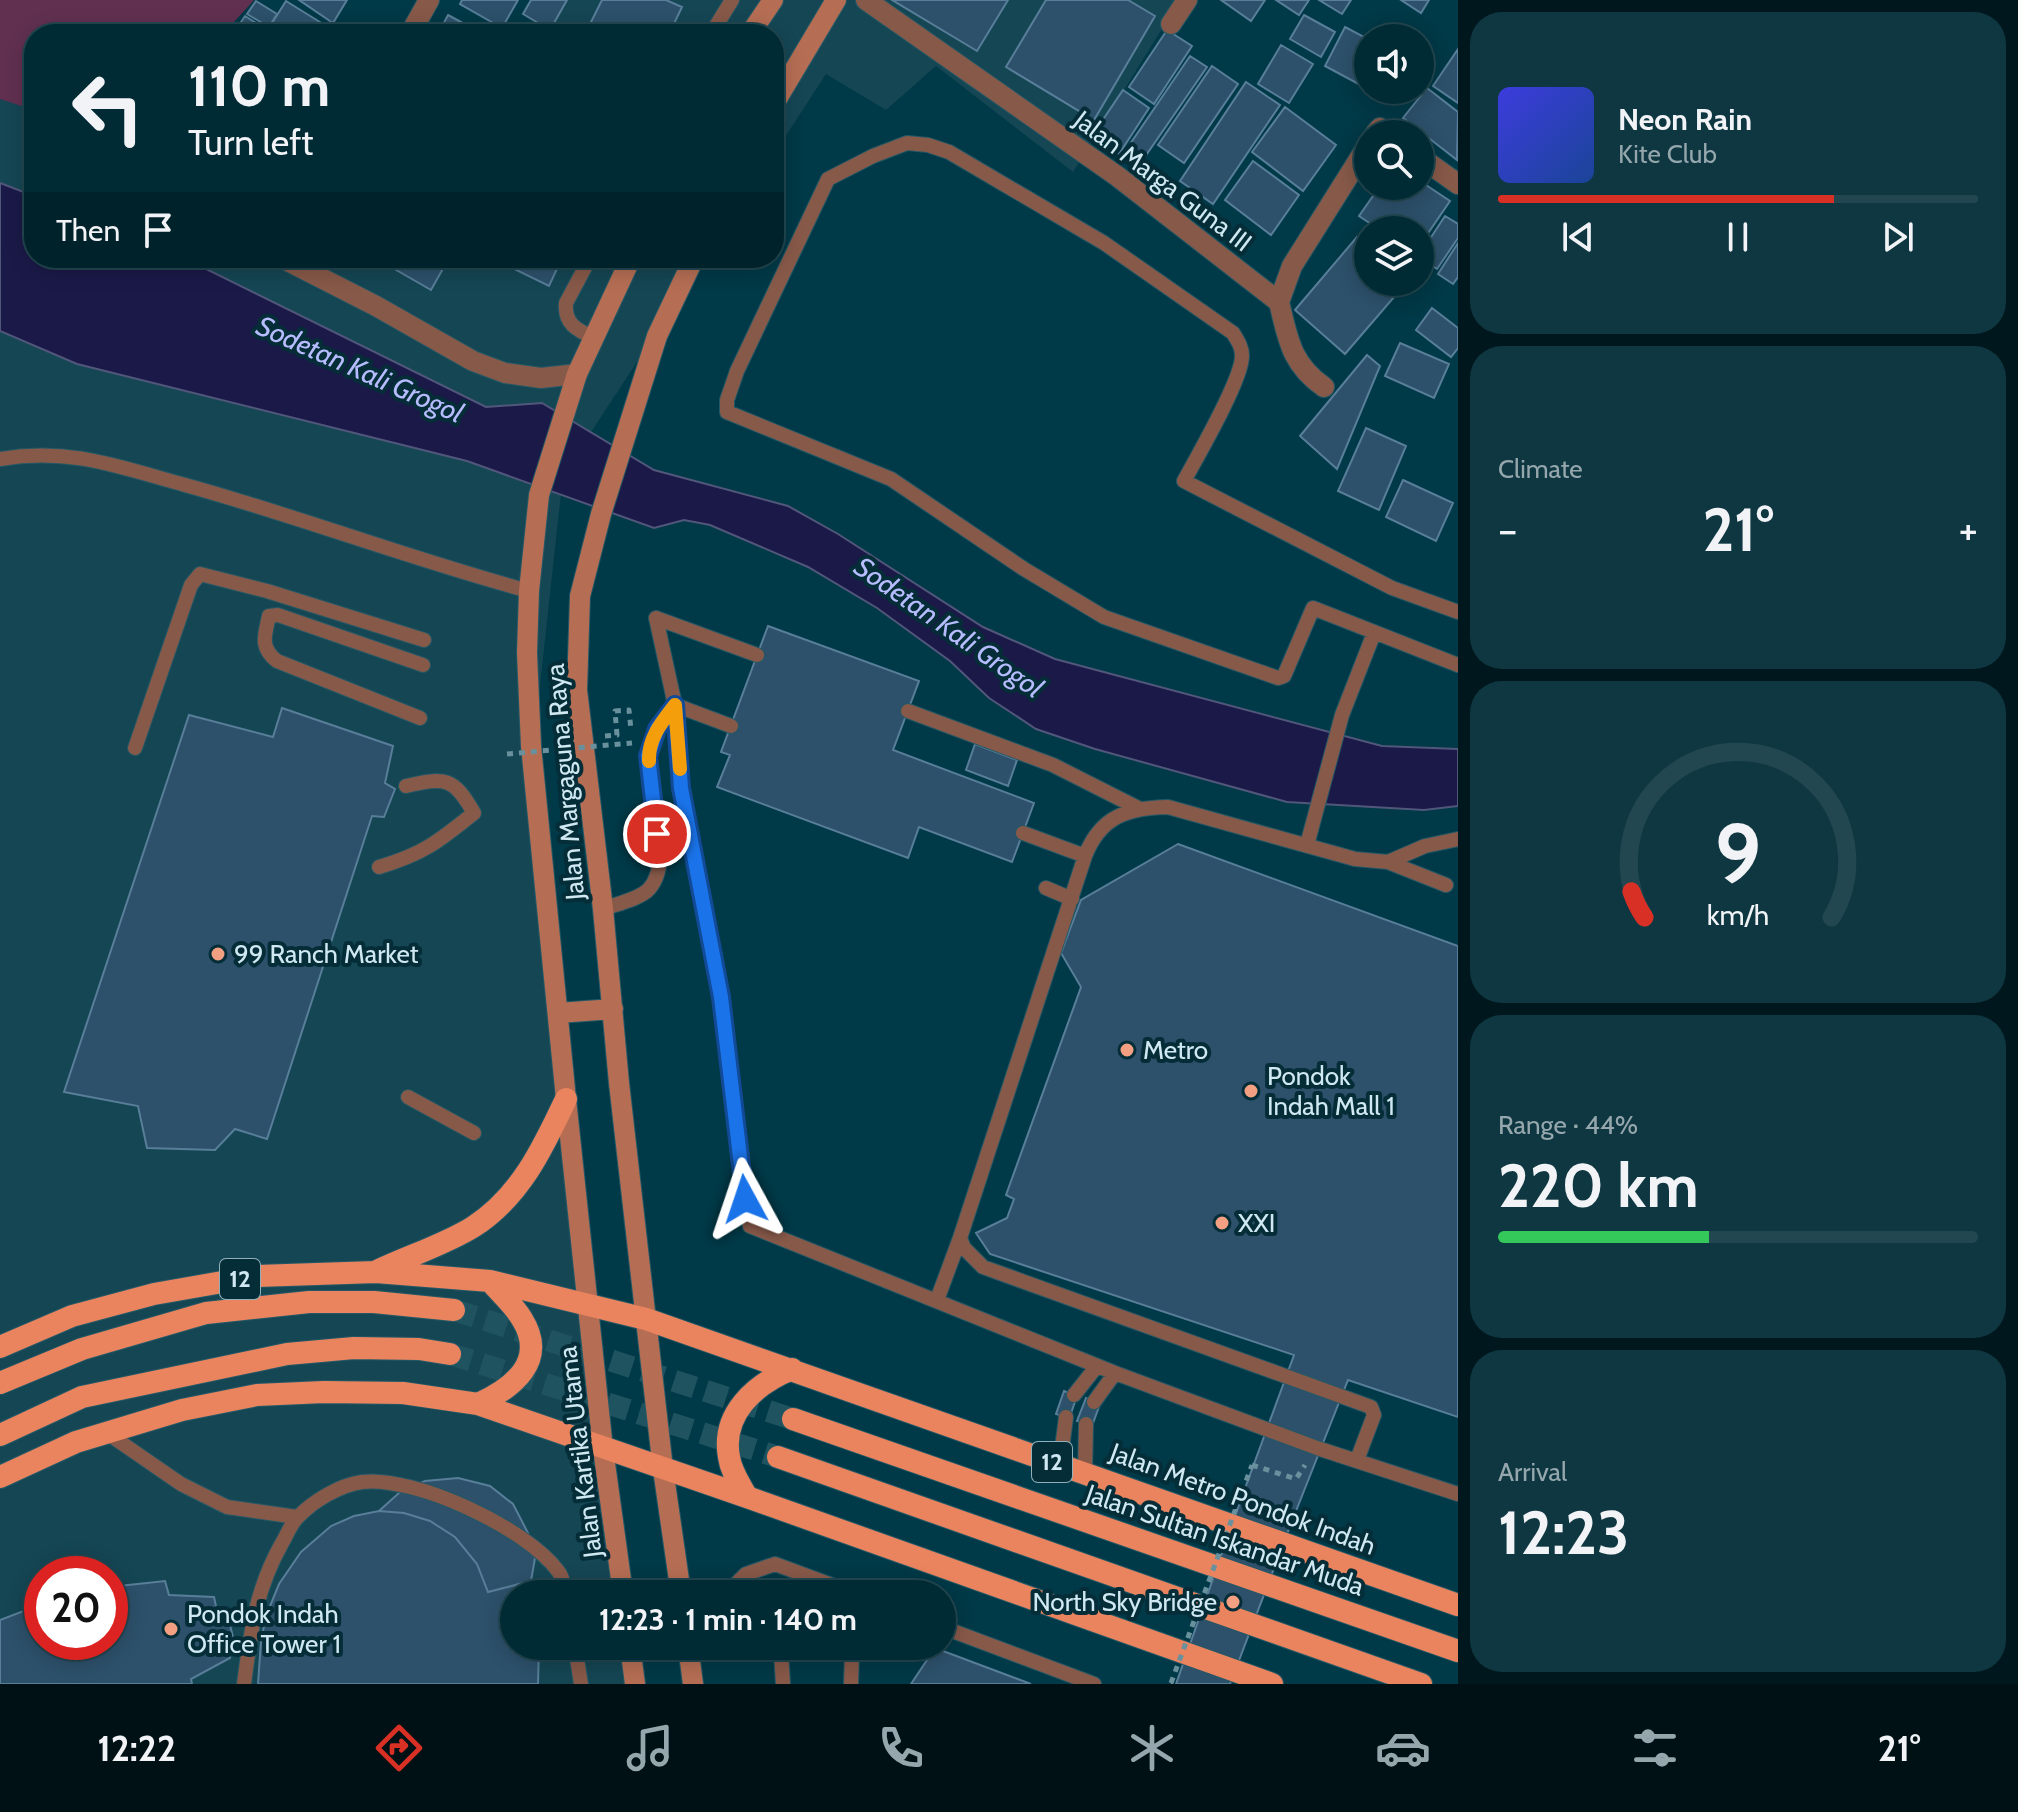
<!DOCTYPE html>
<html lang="en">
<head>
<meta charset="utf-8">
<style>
  :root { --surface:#002b35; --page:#0e3741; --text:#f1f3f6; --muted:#95a7ad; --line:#224750; --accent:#d93025 }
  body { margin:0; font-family:Cabin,sans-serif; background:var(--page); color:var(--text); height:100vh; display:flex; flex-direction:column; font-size:30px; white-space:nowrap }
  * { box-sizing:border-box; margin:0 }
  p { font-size:26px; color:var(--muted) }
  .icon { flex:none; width:44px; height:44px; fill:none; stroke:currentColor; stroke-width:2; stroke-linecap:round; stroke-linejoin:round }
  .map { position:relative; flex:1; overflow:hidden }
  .sheet { display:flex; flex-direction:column; gap:12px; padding:12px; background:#00181d; width:560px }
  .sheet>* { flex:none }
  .banner { position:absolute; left:24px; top:24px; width:760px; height:244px; border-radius:32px; box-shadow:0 4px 20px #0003,0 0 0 2px var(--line); background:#002b35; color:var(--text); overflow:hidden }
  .buttons { position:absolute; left:1354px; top:24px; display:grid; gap:16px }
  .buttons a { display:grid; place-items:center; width:80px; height:80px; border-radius:50%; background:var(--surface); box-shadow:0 4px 20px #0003,0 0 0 2px var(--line); font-size:40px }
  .speed { position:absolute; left:24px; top:1556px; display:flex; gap:16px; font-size:40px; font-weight:700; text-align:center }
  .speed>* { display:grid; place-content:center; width:104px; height:104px; border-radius:50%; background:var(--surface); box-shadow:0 4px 20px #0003,0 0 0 2px var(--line); line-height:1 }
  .speed .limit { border:12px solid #d22; background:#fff; color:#111 }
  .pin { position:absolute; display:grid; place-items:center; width:68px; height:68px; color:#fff; margin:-34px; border:4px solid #fff; border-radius:50%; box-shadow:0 2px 8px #0007 }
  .me { position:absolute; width:88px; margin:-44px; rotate:355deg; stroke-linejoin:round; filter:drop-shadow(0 0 6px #0008) }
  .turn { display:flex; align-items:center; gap:28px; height:168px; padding:0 32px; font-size:36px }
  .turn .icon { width:104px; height:104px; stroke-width:2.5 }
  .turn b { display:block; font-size:56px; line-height:68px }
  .then { display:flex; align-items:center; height:76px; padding:0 32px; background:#0003; gap:16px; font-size:30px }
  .big { font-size:60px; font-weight:700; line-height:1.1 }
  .sheet .tile { flex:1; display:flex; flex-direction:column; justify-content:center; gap:12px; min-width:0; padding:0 28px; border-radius:32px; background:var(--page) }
  .sheet .dial { align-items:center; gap:0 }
  .dial svg { height:208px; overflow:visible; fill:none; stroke:var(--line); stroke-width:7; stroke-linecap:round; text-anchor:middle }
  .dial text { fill:var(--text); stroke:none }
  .song { display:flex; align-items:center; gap:24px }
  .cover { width:96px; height:96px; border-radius:12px; background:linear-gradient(135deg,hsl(240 70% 55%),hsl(220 70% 35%)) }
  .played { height:8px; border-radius:4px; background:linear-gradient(90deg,var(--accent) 70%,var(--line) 70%) }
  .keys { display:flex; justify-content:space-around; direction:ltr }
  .heat { display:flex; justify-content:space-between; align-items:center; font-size:44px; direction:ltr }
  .charge { height:12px; border-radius:6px; background:linear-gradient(90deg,#34c759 44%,var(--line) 0) }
  .trip { position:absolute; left:500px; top:1580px; width:456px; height:80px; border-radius:40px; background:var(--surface); box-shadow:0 4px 20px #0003,0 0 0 2px var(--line); font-weight:700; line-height:80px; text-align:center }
  .menu { display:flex; height:128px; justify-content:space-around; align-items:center; background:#001115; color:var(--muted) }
  .menu .icon { width:56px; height:56px }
  .menu .selected { color:var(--accent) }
  .menu b { font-size:36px; color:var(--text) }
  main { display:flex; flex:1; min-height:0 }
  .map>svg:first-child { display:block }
  .built { fill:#154654; fill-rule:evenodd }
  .green { fill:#613051 }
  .water { fill:#1b1948; stroke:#51577b; stroke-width:2 }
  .building { fill:#2d516b; stroke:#587e99; stroke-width:2 }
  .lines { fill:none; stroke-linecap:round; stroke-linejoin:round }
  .trunk-tunnel { stroke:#1f5360; stroke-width:22; stroke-dasharray:22 11; stroke-linecap:butt }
  .service-casing { stroke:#255866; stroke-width:16 }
  .minor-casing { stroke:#255866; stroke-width:22 }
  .secondary-casing { stroke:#255866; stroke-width:22 }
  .trunk-casing { stroke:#255866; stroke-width:24 }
  .path { stroke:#69919d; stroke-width:5; stroke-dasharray:6 6; stroke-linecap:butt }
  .service { stroke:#875949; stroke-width:14 }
  .minor { stroke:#875949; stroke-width:20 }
  .secondary { stroke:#b56e54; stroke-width:20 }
  .trunk { stroke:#e9845e; stroke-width:22 }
  .path-bridge { stroke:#69919d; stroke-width:5; stroke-dasharray:6 6; stroke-linecap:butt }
  .route-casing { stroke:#114b97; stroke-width:20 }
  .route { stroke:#1a73e8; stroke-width:14 }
  .slow { stroke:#f59e0b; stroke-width:14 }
  .poi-dot { fill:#f3a082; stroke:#042d38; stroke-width:3 }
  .labels { text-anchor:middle; stroke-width:8; stroke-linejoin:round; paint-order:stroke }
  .shield { fill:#042d38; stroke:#92b0ba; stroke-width:2 }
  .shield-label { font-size:24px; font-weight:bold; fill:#cfe8f1 }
  .street-label { font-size:26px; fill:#cfe8f1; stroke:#042d38 }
  .poi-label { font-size:26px; fill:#cfe8f1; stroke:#042d38; text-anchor:start }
  .water-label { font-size:28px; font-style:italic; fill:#b7bcfe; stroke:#042d38 }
</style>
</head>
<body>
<main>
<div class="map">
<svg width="1458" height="1684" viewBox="0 0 1458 1684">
  <rect width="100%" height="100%" fill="#003947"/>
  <!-- built -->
  <path class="built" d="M 560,0 L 1180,0 L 1073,172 L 936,66 L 886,110 L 826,74 L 774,154 L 774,34 L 542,34 Z
    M 0,18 L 34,34 L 34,258 L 705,258 L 563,475 L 535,731 L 624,1594 L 514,1594 L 514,1646 L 630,1646 L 635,1684 L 0,1684 ZM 42,1574 L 110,1574 L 110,1642 L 42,1642 Z"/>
  <!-- green -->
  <path class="green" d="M 0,0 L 254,0 L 223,34 L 34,34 L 34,110 L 0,99 Z"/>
  <!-- water -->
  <path class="water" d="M 0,183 L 34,196 L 34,258 L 184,258 L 486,407 L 542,403 L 654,470 L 788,506 L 838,534 L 983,627 L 1055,659 L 1382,746 L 1458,749 L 1458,806 L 1424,810 L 1287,802 L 1095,749 L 1036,729 L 989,698 L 950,661 L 877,608 L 808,567 L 710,525 L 684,520 L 654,528 L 467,461 L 77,364 L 0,331 Z"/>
  <!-- building -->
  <path class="building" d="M 299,0 L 347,0 L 333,23 Z
    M 462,0 L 518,0 L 502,28 L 460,4 Z
    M 531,0 L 567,0 L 550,30 L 523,14 Z
    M 602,0 L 666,0 L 682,7 L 669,34 L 585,34 Z
    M 892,0 L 1008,0 L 977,51 Z
    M 1046,0 L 1128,0 L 1155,16 L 1094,120 L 1006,67 Z
    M 1221,0 L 1265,0 L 1251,21 Z
    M 1276,0 L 1309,0 L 1299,15 Z
    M 1319,0 L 1351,0 L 1342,14 Z
    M 1401,0 L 1429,0 L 1421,13 Z
    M 256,1 L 277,14 L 269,27 L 247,14 Z
    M 286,1 L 336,32 L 335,34 L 279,34 L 269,28 Z
    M 448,15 L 483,34 L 438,34 Z
    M 1304,15 L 1335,32 L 1321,57 L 1290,39 Z
    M 245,16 L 264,28 L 260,34 L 233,34 Z
    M 1345,27 L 1368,39 L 1368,89 L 1325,66 Z
    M 1167,30 L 1192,46 L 1154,104 L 1129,87 Z
    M 1281,45 L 1313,64 L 1289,103 L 1258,84 Z
    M 1458,49 L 1458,103 L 1433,86 Z
    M 1190,56 L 1207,67 L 1142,161 L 1126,150 Z
    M 1212,66 L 1238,84 L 1184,163 L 1158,145 Z
    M 1246,82 L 1280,105 L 1213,204 L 1180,181 Z
    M 1427,88 L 1458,112 L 1457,160 L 1403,118 Z
    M 1123,90 L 1149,108 L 1119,154 L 1092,136 Z
    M 1285,107 L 1336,145 L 1303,191 L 1252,152 Z
    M 1253,161 L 1299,195 L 1271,235 L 1225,200 Z
    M 1420,181 L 1450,201 L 1420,245 L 1420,230 L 1380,230 L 1359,216 L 1380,186 L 1420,186 Z
    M 1445,216 L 1458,224 L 1458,238 L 1437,269 L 1420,258 L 1420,254 Z
    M 1357,237 L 1368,246 L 1368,282 L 1407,282 L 1345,354 L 1295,310 Z
    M 1458,243 L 1458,277 L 1453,284 L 1438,274 Z
    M 387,258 L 449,258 L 431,290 L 384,263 Z
    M 492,258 L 562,258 L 549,286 Z
    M 1432,308 L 1458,328 L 1458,348 L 1451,357 L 1416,330 Z
    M 1400,343 L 1449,364 L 1434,398 L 1385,376 Z
    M 1367,355 L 1380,366 L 1337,469 L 1300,436 Z
    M 1366,428 L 1406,446 L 1379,510 L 1338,491 Z
    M 1403,480 L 1453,503 L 1436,541 L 1386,517 Z
    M 768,626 L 919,681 L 893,750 L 1034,803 L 1012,862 L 919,827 L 908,858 L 717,787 L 730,755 L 721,752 Z
    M 282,708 L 393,746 L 385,783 L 395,789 L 384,817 L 372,816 L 267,1139 L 235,1129 L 215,1150 L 147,1148 L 138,1106 L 64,1092 L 189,715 L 273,737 Z
    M 975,744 L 1017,760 L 1008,786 L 966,770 Z
    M 1178,844 L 1458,946 L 1458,1417 L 1348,1380 L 1292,1521 L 1240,1502 L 1294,1355 L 990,1254 L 976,1233 L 1007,1218 L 1014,1199 L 1006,1195 L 1081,987 L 1061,953 L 1081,900 Z
    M 1064,1391 L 1077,1396 L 1069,1419 L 1056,1414 Z
    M 1086,1398 L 1100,1404 L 1092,1426 L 1077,1421 Z
    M 458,1478 L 490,1486 L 513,1504 L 528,1533 L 535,1558 L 531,1581 L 488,1592 L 477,1564 L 455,1537 L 430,1521 L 404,1513 L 379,1511 L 400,1492 L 425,1481 Z
    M 1240,1502 L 1292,1521 L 1230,1684 L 1176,1684 Z
    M 379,1511 L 404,1513 L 430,1521 L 455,1537 L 477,1564 L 488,1592 L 531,1581 L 534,1594 L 514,1594 L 514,1646 L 539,1646 L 538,1684 L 258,1684 L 261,1641 L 266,1616 L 279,1584 L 301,1552 L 331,1526 L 354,1516 Z
    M 165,1581 L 169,1595 L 214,1597 L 217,1611 L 226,1609 L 233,1637 L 225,1639 L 230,1658 L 191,1679 L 192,1684 L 0,1684 L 0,1620 L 42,1604 L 42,1642 L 110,1642 L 110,1587 Z
    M 935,1648 L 1031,1684 L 911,1684 Z"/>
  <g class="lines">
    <!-- trunk-tunnel -->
    <path class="trunk-tunnel" d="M 454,1310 L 793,1419
      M 450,1354 L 778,1457"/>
    <defs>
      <path id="service" d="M 711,34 L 732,0
        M 590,258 L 566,303 C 564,324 577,330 594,338
        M 0,459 C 69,447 119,467 185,485 C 301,517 413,560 529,591
        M 1458,612 L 1392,588 L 1184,481 C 1197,457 1242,380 1242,356 C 1242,347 1238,341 1233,333 L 1104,243 L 949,152 L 928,145 L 907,143 L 873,156 L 828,179 L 737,371 L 727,400 L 727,412 L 891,479 L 1024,569 L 1104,617 L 1278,678 L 1284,676 L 1313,608 L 1458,665
        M 656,618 L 675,705 L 681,788 L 721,997 L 750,1226 L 1115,1373 L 1317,1448 L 1458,1494
        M 656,618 L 757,655
        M 675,705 L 731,726
        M 908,711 L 1053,765 L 1138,808
        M 420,718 L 277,661 C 259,647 265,635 269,616 L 278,615 L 423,665
        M 135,748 L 191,585 L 200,574 L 267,591 L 424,640
        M 1023,833 L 1085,856
        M 1307,845 L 1342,715 L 1374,633
        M 1388,862 L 1446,885
        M 379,867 C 423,854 438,842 474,813 C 453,777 446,777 406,786
        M 1046,888 L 1072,899
        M 603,909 C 616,904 640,899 649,889 C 676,859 645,791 648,754 C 650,735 664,720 675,705
        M 408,1097 L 474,1133
        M 937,1300 L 960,1238
        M 1074,1395 L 1097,1366
        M 1094,1402 L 1115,1373
        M 107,1433 L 181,1484 L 227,1507 L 297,1517
        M 1357,1460 L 1374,1415 L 1371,1407 L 983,1267 L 964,1248 L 960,1238 L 1085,856 C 1101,815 1129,808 1168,807 L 1355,859 L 1388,862 L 1425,846 L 1458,839
        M 1060,1464 L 1066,1417
        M 1085,1473 L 1086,1424
        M 726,1594 L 746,1574 L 775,1564 L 856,1594
        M 942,1627 L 1094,1684
        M 575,1646 L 581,1684
        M 847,1646 L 852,1653 L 851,1684
        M 244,1684 C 251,1631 255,1591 282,1543 C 287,1535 291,1523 298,1517 C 313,1501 340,1485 362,1482 C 416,1476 526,1528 558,1571 C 563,1577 564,1586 565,1594
        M 783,1684 L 781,1652 L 785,1646"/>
      <path id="minor" d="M 866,0 L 1117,176 L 1279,302 L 1292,266 L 1368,145
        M 1171,24 L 1187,0
        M 410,34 L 429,0
        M 1375,134 L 1380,128 L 1389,134
        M 1420,157 L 1458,184
        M 282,258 L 376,306 L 473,361 L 505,373 L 541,378 L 577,374
        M 1279,302 C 1288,339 1291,364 1324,387"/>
      <path id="secondary" d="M 750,34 L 773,0
        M 774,104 L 836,0
        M 558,1013 L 613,1009
        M 623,1594 L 603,1449 L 566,1099 L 531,746 L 527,653 L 529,591 L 539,495 L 577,374 L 631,258
        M 681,1594 L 663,1469 L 619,1083 L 603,909 L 577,690 L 580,596 L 601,514 L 657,336 L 694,258
        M 630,1646 L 635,1684
        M 688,1646 L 693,1684"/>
      <path id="trunk" d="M 377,1271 C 408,1256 444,1245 473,1227 C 520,1197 543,1148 566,1099
        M 0,1347 L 72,1316 L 154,1294 L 257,1276 L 376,1272 L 490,1281 L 646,1319 L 1458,1605
        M 0,1383 L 82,1349 L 206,1313 L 309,1302 L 374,1302 L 454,1310
        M 478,1404 C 513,1388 548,1361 522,1319 C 514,1305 500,1293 490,1281
        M 793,1419 L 1458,1651
        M 0,1435 L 82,1397 L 287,1354 L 354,1348 L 419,1349 L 450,1354
        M 778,1457 L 1421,1684
        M 0,1477 L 76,1442 L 182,1410 L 257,1395 L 324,1392 L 403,1393 L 478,1404 L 747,1497 L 1272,1684
        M 747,1497 C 740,1484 731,1472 729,1457 C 721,1414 755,1384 792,1369"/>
    </defs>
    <!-- service casing -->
    <use href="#service" class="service-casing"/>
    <!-- minor casing -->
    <use href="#minor" class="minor-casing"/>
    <!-- secondary casing -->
    <use href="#secondary" class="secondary-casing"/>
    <!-- trunk casing -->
    <use href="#trunk" class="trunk-casing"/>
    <!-- path -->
    <path class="path" d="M 605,736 L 617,735 L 615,711 L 629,710 L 631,730
      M 1252,1465 L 1296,1479 L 1305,1465
      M 1171,1683 L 1173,1684"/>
    <!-- service -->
    <use href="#service" class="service"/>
    <!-- minor -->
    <use href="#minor" class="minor"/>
    <!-- secondary -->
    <use href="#secondary" class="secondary"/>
    <!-- trunk -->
    <use href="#trunk" class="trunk"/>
    <!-- path-bridge -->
    <path class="path-bridge" d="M 507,754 L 632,743
      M 1171,1683 L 1252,1465"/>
  </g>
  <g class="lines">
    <defs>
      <path id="route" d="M 657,834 L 648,756 L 657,729 L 675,705 L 681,788 L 721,997 L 745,1199"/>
    </defs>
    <!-- route casing -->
    <use href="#route" class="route-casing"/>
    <!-- route -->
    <use href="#route" class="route"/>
    <!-- slow -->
    <path class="slow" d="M 649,761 C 648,738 662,722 675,705 L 680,769"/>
  </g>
  <!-- markers -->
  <g class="poi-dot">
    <circle cx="218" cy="954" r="8"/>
    <circle cx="1127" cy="1050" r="8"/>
    <circle cx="1251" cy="1091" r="8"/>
    <circle cx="1222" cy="1223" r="8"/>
    <circle cx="1233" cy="1602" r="8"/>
    <circle cx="171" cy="1629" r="8"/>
  </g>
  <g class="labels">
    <!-- shield labels -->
    <g class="shield">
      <rect x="220" y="1259" width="40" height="40" rx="6"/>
      <rect x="1032" y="1442" width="40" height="40" rx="6"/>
    </g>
    <g class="shield-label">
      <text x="240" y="1287">12</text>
      <text x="1052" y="1470">12</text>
    </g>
    <!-- street labels -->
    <g class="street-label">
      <text transform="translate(1163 181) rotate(37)" y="9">Jalan Marga Guna III</text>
      <text transform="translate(565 782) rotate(-95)" y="9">Jalan Margaguna Raya</text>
      <text transform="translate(580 1452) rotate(-97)" y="9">Jalan Kartika Utama</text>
      <text transform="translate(1243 1499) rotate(20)" y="9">Jalan Metro Pondok Indah</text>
      <text transform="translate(1225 1540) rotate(19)" y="9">Jalan Sultan Iskandar Muda</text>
    </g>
    <!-- poi labels -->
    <g class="poi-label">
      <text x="234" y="963">99 Ranch Market</text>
      <text x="1143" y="1059">Metro</text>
      <text x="1267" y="1085">Pondok<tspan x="1267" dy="30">Indah Mall 1</tspan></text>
      <text x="1238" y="1232">XXI</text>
      <text x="1217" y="1611" text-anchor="end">North Sky Bridge</text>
      <text x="187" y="1623">Pondok Indah<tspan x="187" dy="30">Office Tower 1</tspan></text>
    </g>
    <!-- water labels -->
    <g class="water-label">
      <text transform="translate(360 369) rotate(24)" y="10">Sodetan Kali Grogol</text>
      <text transform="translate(949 627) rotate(35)" y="10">Sodetan Kali Grogol</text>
    </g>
  </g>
</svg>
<div class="buttons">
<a><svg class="icon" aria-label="sound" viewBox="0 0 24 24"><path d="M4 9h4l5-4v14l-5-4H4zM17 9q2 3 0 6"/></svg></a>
<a><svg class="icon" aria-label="search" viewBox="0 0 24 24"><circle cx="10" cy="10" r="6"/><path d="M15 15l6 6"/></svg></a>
<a><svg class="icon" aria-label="layers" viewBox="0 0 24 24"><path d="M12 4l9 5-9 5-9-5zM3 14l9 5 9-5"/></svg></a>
</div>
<div class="speed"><div class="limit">20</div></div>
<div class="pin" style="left:657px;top:834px;background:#d93025"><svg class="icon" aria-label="arrive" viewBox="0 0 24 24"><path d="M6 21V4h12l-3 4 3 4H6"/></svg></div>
<svg class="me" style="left:745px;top:1199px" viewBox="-20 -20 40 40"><path d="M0-17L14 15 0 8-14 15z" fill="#1a73e8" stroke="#fff" stroke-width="4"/></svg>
<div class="trip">12:23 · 1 min · 140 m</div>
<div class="banner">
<div class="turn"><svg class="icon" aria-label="left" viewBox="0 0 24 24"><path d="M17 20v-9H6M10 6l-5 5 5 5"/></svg><div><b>110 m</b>Turn left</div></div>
<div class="then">Then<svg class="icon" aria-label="arrive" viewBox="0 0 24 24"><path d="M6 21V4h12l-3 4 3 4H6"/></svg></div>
</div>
</div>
<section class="sheet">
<div class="tile">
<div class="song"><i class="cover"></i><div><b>Neon Rain</b><p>Kite Club</p></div></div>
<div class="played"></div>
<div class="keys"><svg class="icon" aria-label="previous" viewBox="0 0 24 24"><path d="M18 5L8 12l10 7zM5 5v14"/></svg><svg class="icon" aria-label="pause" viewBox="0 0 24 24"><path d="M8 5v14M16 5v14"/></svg><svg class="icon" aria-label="next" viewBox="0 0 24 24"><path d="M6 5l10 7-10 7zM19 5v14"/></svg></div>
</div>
<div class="tile"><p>Climate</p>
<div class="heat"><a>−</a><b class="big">21°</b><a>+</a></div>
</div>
<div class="tile dial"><svg viewBox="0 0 100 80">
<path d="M14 69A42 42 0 1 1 86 69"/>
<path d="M14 69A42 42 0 0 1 9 59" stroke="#d93025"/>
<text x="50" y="56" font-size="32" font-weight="700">9</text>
<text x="50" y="72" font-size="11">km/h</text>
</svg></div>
<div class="tile"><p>Range · 44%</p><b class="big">220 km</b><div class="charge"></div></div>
<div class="tile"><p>Arrival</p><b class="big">12:23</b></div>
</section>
</main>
<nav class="menu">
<b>12:22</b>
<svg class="icon selected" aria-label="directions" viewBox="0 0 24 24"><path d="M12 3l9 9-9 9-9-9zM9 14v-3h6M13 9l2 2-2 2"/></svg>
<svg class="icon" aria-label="music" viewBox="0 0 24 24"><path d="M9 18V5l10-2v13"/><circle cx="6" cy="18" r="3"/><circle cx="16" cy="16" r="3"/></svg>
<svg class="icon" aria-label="phone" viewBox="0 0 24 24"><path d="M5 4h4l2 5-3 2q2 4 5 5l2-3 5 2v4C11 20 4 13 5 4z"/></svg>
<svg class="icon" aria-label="climate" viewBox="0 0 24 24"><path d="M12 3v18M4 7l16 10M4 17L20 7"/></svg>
<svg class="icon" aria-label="car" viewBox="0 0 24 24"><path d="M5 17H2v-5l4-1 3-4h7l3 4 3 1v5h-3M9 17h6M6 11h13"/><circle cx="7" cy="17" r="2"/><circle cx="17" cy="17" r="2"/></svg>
<svg class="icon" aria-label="filters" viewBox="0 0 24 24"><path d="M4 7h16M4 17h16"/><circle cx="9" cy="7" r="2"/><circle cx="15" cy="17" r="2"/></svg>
<b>21°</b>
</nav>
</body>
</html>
